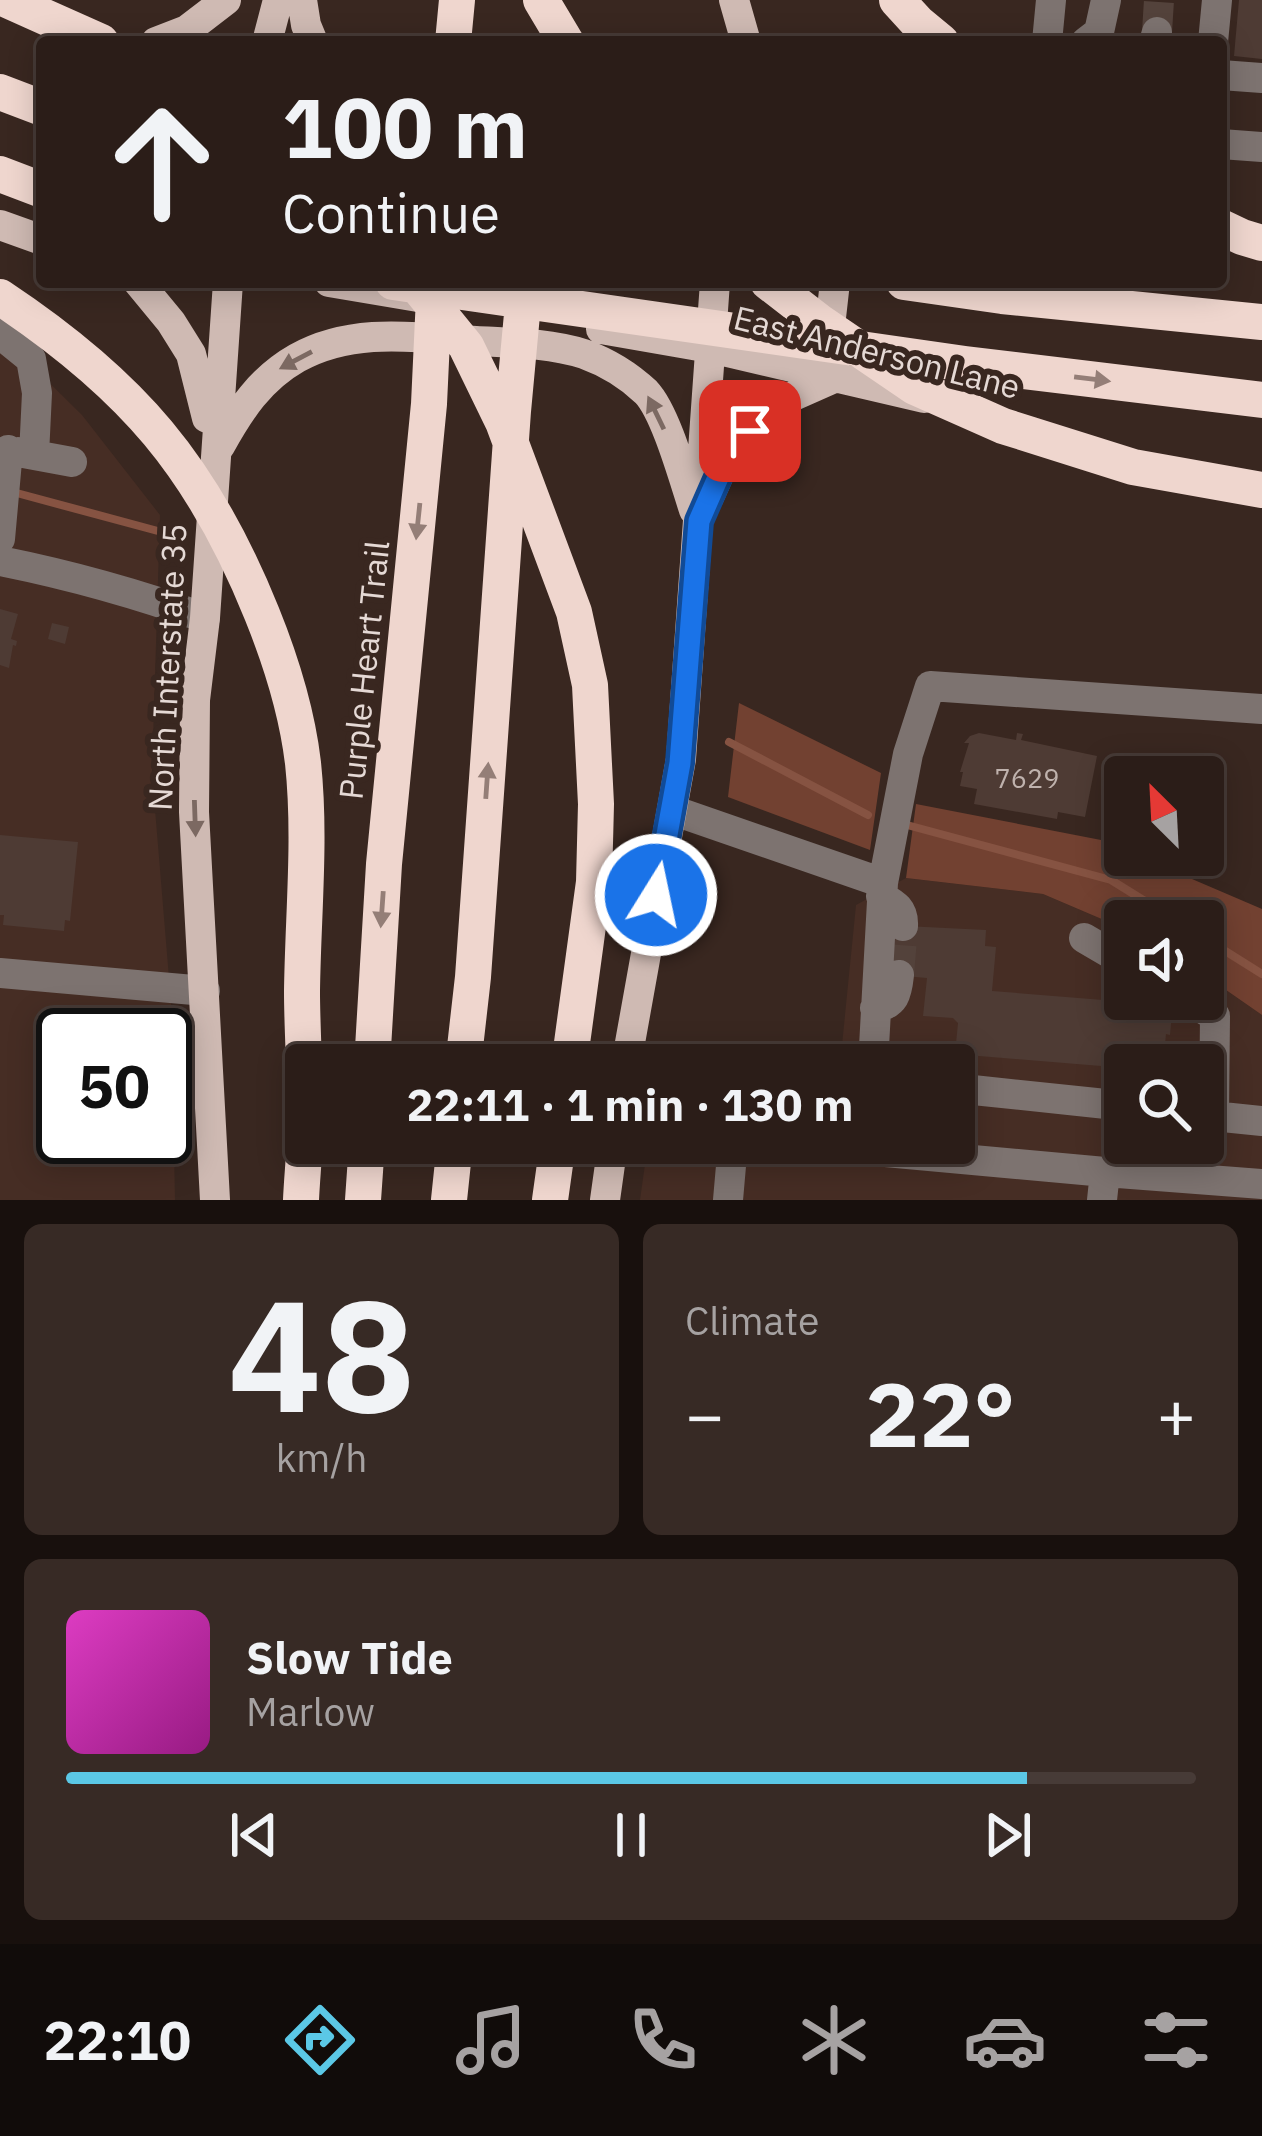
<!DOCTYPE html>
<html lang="en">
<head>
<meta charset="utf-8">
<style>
  :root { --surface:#2b1d18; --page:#372a25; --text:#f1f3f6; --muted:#a6a2a2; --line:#473b37; --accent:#5bc8e6 }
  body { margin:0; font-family:"IBM Plex Sans",sans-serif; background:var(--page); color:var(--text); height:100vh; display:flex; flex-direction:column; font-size:45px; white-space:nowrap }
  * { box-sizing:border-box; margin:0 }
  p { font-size:39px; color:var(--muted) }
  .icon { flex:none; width:66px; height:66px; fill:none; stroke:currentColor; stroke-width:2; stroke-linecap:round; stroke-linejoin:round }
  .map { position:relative; height:1200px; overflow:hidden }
  .sheet { display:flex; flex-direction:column; gap:24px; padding:24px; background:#18100d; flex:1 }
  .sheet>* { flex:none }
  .top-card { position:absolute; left:36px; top:36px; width:1191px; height:252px; border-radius:12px; box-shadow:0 6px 30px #0003,0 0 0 3px var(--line); background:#2b1d18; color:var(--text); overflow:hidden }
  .needle { width:78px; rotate:336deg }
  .buttons { position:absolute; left:1104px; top:756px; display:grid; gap:24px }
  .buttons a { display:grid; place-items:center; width:120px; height:120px; border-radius:12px; background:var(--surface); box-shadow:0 6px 30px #0003,0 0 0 3px var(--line); font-size:60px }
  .speed { position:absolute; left:36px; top:1008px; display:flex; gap:24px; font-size:60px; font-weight:700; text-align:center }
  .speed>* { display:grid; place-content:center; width:156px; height:156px; border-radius:50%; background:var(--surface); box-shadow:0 6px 30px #0003,0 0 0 3px var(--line); line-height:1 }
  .speed .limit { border:6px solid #111; border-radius:18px; background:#fff; color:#111 }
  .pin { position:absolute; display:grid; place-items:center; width:102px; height:102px; color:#fff; margin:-51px; border-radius:24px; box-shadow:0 6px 18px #0006 }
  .me { position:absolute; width:132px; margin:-66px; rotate:10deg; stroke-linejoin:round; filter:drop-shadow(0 0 9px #0008) }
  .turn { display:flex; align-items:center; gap:42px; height:252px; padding:0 48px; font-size:54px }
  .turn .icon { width:156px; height:156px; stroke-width:2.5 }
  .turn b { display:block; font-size:84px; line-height:102px }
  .big { font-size:90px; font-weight:800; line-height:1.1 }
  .sheet .widget { flex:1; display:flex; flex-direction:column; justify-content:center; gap:18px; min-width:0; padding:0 42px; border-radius:18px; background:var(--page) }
  .sheet .dial { align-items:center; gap:0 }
  .dial b { font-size:156px; line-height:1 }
  .song { display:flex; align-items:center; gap:36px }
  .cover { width:144px; height:144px; border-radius:18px; background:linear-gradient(135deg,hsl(310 70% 55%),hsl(310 70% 35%)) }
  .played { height:12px; border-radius:6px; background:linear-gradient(90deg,var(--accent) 85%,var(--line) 85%) }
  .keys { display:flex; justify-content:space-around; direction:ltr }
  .heat { display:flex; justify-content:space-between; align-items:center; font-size:66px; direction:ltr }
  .sheet .tiles { flex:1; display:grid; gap:24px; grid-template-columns:1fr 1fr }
  .widget:last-child { grid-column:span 2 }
  .trip { position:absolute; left:285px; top:1044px; width:690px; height:120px; border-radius:12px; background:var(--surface); box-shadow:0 6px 30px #0003,0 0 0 3px var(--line); font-weight:800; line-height:120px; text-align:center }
  .dock { display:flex; height:192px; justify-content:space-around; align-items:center; background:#110c0a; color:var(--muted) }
  .dock .icon { width:84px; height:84px }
  .dock .current { color:var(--accent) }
  .dock b { font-size:54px; color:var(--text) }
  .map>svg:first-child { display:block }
  .built { fill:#462d24; fill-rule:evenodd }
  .forest { fill:#724131 }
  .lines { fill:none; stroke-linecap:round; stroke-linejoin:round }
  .stream { stroke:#865342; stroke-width:8 }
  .building { fill:#4e3b34 }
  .minor-tunnel { stroke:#53423b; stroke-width:30; stroke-dasharray:30 15; stroke-linecap:butt }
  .minor { stroke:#7d7370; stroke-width:30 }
  .major { stroke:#cfbab3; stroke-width:30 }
  .highway { stroke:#efd6ce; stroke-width:36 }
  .oneway { fill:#7c6962 }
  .oneway2 { fill:#947e77 }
  .route-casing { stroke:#114b97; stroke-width:30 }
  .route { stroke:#1a73e8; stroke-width:21 }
  .labels { text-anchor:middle; stroke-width:12; stroke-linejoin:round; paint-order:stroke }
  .number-label { font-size:27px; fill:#bfb2ad }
  .street-label { font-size:33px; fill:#e5d9d5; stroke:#392720 }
</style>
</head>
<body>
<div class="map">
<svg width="1262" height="1200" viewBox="0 0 1262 1200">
  <rect width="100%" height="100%" fill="#392720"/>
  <!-- built -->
  <path class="built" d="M 0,339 L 15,349 L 82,415 L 160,515 L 152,773 L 171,1002 L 175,1200 L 0,1200 ZM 63,1035 L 165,1035 L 165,1137 L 63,1137 Z
    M 906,878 L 1043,894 L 1125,929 L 1125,999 L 1203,999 L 1203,974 L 1262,1015 L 1262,1200 L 640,1200 L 648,1143 L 954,1143 L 954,1065 L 840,1065 L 856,905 ZM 1125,1065 L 1203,1065 L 1203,1143 L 1125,1143 Z"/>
  <!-- forest -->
  <path class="forest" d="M 739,703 L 881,773 L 870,850 L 728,797 Z
    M 916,804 L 1101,840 L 1125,851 L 1125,855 L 1136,855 L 1262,909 L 1262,1015 L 1203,974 L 1203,921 L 1125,921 L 1125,929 L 1043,894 L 906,878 Z"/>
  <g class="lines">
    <!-- stream -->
    <path class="stream" d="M 13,492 L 169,534
      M 729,742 L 868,815
      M 907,825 L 1111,880 L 1177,921
      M 1203,937 L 1262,974"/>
  </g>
  <!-- building -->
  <path class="building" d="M 1239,0 L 1262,0 L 1262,59 L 1234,56 Z
    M 0,609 L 18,614 L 11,639 L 17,641 L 16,646 L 13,645 L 9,668 L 0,665 Z
    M 52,623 L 69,627 L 65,644 L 48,639 Z
    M 979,733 L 1016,740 L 1017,733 L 1023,734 L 1021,740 L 1097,756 L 1085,817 L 1058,812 L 1057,819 L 974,804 L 977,789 L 960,786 L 963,772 L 960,772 L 969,743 L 964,743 L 970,736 Z
    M 0,835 L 78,842 L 70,921 L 65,920 L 64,931 L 3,925 L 4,915 L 0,915 Z
    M 885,925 L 986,930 L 985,946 L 996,947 L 992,991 L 1153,1004 L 1152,1011 L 1172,1013 L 1170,1035 L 1166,1034 L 1163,1065 L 1125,1065 L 1125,1068 L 955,1054 L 958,1023 L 953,1018 L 923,1016 L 927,978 L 882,974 Z
    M 82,1014 L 85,1024 L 103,1017 L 110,1035 L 63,1035 L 63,1104 L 54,1108 L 47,1092 L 55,1089 L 41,1054 L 51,1050 L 43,1029 Z
    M 79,1137 L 117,1137 L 109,1141 L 113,1151 L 98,1156 L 95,1149 L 85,1153 Z"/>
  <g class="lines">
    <!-- minor-tunnel -->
    <path class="minor-tunnel" d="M 1157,32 L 1159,0
      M 899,975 L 903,926"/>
    <!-- minor -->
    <path class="minor" d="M 1047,42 L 1051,0
      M 1086,42 L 1099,32 L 1106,0
      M 1154,42 L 1157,32
      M 1213,42 L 1217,0
      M 1221,75 L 1262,78
      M 1221,144 L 1262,147
      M 0,334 L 31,359 L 37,393 L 34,455
      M 18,452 L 72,462
      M 0,539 L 8,450
      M 0,561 C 70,575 138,594 205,618
      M 672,810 L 883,883 L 908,754 L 930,686 L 1262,709
      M 881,896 C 895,904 904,909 903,926
      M 1084,938 L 1125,962
      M 0,973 L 205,991
      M 1186,999 L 1215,1016 L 1214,1116
      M 875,1008 C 895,1004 897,994 899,975
      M 873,1065 L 883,883
      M 954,1088 L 1125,1106
      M 1203,1115 L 1262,1121
      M 787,1143 L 1105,1172 L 1102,1200
      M 1105,1172 L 1262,1184
      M 728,1200 L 733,1143"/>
    <!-- major -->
    <path class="major" d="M 302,0 L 306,25 L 313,42
      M 734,0 L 746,42
      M 156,42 L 187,30 L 226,0
      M 267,42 L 278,0
      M 0,225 L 42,240
      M 138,282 L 171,322 L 191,354 L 207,418
      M 329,282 L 418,297
      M 835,282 L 829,335 L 836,346
      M 601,329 L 710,348 L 924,398
      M 220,446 C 240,410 260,379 297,358 C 352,327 415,337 476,341 C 512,343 548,343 584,354 C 606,362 629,376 646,392 C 666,413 684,480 694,510
      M 708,499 L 727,457 L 773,405 L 834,378
      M 626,1065 L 681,759 L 715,282
      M 215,1200 L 194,812 L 195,700 L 205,618 L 228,282
      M 605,1200 L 613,1143"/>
    <!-- highway -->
    <path class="highway" d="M 7,0 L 101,42
      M 541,0 L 566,42
      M 897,0 L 918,23 L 941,42
      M 453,42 L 457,0
      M 0,92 L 42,108
      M 0,174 L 42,190
      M 1221,227 L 1242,237 L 1262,243
      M 393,282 L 965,364 L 1262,400
      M 414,282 L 466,346 L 503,422 L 574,612 L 590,685 L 596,804 L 594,882 L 569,1065
      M 768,282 L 821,323 L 915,387 L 1003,426 L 1133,467 L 1262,490
      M 904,282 L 1002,296 L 1262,322
      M 0,297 C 131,384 203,467 262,614 C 281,661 297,712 303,763 C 311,838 303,915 302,991 C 302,1036 306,1082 305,1127 C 305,1151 302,1176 301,1200
      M 372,1065 L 384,864 L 429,404 L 434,297
      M 463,1065 L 473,977 L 513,411 L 525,282
      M 363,1200 L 367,1143
      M 449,1200 L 455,1143
      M 550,1200 L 558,1143"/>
  </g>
  <!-- one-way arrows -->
  <defs><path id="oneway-solid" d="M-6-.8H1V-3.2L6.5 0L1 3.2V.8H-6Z" transform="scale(3)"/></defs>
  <g class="oneway">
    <use href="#oneway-solid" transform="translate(296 360) rotate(152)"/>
    <use href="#oneway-solid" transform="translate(656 413) rotate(-116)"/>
    <use href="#oneway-solid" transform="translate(195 818) rotate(88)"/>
  </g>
  <g class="oneway2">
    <use href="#oneway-solid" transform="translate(1092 379) rotate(7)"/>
    <use href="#oneway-solid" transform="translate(418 521) rotate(96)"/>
    <use href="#oneway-solid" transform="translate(487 781) rotate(-86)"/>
    <use href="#oneway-solid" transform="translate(382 909) rotate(94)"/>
  </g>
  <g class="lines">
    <defs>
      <path id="route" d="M 656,895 L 680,763 L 699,521 L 727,457 L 750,431"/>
    </defs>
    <!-- route casing -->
    <use href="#route" class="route-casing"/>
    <!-- route -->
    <use href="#route" class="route"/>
  </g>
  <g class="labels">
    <!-- number labels -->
    <g class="number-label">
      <text x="1027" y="788">7629</text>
    </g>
    <!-- street labels -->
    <g class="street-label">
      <text transform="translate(877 352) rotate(14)" y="12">East Anderson Lane</text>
      <text transform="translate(167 667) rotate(-87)" y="12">North Interstate 35</text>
      <text transform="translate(364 670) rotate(-84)" y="12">Purple Heart Trail</text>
    </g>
  </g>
</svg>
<div class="buttons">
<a><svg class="needle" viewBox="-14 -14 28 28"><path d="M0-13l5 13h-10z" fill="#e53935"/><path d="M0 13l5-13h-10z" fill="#a6a2a2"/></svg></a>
<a><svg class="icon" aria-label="sound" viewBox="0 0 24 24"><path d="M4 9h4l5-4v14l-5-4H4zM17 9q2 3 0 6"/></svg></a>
<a><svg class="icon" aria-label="search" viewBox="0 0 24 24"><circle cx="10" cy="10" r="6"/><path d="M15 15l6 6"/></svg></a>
</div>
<div class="speed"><div class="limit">50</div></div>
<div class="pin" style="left:750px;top:431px;background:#d93025"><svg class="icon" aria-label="arrive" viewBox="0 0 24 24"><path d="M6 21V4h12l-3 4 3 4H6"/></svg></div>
<svg class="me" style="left:656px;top:895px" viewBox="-20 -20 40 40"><circle r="17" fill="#1a73e8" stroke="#fff" stroke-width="3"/><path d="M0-11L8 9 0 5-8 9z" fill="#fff"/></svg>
<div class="trip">22:11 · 1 min · 130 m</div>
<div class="top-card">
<div class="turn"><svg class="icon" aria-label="ahead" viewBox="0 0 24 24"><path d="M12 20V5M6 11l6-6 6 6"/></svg><div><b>100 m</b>Continue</div></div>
</div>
</div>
<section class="sheet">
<div class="tiles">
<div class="widget dial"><b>48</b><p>km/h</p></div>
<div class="widget"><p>Climate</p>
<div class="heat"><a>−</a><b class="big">22°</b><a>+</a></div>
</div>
<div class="widget">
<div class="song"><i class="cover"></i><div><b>Slow Tide</b><p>Marlow</p></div></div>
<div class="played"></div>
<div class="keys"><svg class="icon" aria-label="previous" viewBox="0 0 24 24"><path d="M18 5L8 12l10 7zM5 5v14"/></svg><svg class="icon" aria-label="pause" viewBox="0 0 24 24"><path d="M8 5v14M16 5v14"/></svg><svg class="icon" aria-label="next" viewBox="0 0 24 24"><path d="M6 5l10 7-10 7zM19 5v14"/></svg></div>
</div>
</div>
</section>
<nav class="dock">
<b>22:10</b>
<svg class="icon current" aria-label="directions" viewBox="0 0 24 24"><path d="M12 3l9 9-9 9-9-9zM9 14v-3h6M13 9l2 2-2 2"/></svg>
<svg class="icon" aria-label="music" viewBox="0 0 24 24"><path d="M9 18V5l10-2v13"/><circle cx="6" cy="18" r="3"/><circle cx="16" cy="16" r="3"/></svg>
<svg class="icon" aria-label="phone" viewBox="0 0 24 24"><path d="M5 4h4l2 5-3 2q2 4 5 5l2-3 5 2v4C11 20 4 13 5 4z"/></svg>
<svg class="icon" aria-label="climate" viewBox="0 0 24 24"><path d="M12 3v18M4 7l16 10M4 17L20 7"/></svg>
<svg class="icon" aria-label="car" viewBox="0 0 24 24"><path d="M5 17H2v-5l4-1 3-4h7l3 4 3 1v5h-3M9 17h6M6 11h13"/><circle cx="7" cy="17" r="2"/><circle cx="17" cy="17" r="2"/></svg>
<svg class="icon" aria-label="filters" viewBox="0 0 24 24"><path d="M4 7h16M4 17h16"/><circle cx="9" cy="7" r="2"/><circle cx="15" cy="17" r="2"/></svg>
</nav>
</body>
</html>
